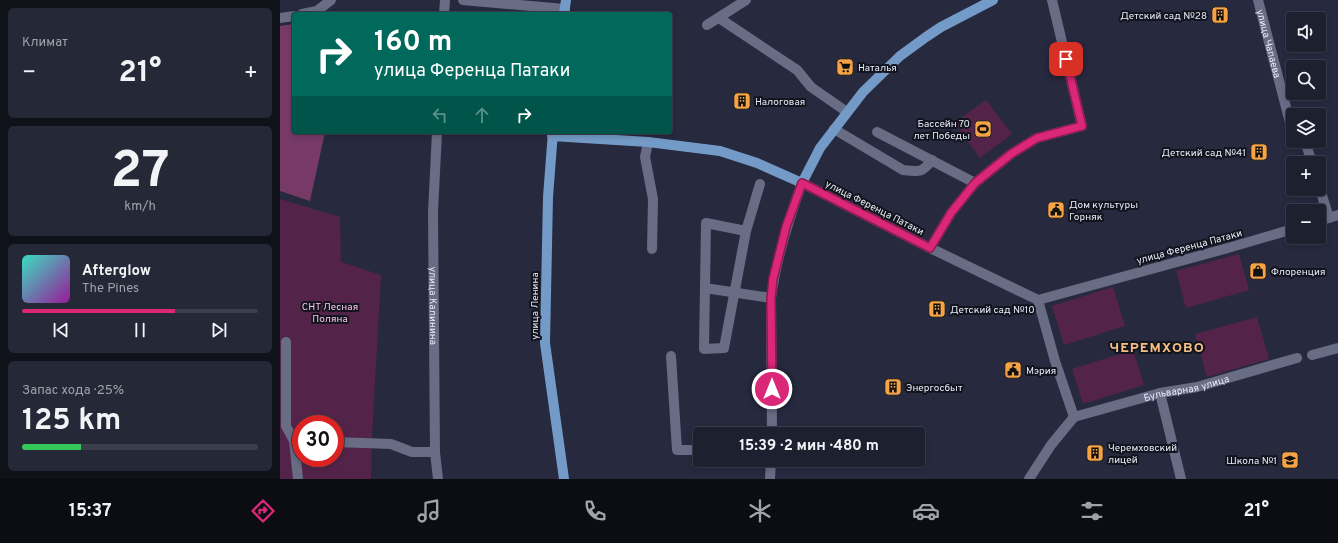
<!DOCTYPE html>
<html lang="ru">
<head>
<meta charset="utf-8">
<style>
  :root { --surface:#1d202f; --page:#252837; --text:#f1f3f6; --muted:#a0a3aa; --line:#3b3e4b; --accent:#db2777 }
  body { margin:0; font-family:Overpass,sans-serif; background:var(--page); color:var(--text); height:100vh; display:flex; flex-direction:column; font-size:15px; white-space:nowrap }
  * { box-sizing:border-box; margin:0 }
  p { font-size:13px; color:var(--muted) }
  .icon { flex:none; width:22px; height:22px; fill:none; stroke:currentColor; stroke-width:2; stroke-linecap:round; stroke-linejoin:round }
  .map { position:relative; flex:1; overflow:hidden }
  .sheet { display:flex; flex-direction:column; gap:8px; padding:8px; background:#10121a; width:280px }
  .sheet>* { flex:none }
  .hud { position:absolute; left:12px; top:12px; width:380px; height:122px; border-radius:4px; box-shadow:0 2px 6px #0003,0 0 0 1px var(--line); background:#00695c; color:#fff; overflow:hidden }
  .buttons { position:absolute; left:1006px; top:12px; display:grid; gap:8px }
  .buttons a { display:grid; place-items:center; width:40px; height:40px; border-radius:4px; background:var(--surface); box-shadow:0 2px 6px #0003,0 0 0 1px var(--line); font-size:20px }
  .speed { position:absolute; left:12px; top:415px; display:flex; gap:8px; font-size:20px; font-weight:700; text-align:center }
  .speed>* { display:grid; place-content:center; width:52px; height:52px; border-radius:50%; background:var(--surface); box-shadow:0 2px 6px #0003,0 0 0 1px var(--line); line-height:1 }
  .speed .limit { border:6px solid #d22; background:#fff; color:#111 }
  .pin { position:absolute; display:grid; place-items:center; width:34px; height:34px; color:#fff; margin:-17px; border-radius:8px; box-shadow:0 2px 6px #0006 }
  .me { position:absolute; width:44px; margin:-22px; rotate:0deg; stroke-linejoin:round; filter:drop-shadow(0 0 3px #0008) }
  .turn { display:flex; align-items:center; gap:14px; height:84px; padding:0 16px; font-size:18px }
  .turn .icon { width:52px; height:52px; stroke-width:2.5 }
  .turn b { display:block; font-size:28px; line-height:34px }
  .lanes { display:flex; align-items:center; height:38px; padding:0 16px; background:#0003; justify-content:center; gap:20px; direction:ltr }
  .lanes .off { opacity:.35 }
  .big { font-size:30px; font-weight:700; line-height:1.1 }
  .sheet .card { flex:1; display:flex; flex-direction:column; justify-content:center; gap:6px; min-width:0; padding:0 14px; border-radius:6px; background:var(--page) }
  .sheet .dial { align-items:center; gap:0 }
  .dial b { font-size:52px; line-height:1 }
  .song { display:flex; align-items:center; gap:12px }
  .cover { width:48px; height:48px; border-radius:6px; background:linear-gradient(135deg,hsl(170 70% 55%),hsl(300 70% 35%)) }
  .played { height:4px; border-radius:2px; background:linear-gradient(90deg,var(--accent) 65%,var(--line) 65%) }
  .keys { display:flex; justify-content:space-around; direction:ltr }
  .heat { display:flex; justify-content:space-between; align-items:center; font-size:22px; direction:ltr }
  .charge { height:6px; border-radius:3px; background:linear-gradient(90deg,#34c759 25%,var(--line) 0) }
  .trip { position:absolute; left:413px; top:427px; width:232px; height:40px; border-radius:4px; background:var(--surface); box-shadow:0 2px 6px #0003,0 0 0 1px var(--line); font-weight:700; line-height:40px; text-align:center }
  .dock { display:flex; height:64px; justify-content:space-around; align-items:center; background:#0c0d13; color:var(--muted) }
  .dock .icon { width:28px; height:28px }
  .dock .on { color:var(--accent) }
  .dock b { font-size:18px; color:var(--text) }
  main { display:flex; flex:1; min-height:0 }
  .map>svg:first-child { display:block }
  .green { fill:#542349; fill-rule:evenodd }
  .forest { fill:#773a68 }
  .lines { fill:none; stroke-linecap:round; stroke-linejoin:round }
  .minor { stroke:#686c85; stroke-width:10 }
  .major { stroke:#749bc8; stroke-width:10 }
  .route-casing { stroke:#8e194d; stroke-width:10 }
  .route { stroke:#db2777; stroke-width:7 }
  .labels { text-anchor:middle; stroke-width:4; stroke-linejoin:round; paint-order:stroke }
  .poi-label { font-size:10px; fill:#e6e9f7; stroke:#12141d; text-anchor:start }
  .street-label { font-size:10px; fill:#e6e9f7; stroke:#12141d }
  .park-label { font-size:10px; fill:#fbc4eb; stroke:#12141d }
  .district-label { font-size:14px; font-weight:bold; letter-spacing:1px; fill:#f7be83; stroke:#12141d }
</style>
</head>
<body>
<main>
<section class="sheet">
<div class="card"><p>Климат</p>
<div class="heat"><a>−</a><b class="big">21°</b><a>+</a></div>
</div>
<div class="card dial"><b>27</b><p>km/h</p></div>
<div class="card">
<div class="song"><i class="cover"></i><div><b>Afterglow</b><p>The Pines</p></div></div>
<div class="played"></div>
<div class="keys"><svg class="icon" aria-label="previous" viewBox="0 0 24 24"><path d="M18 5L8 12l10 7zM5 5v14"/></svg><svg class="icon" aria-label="pause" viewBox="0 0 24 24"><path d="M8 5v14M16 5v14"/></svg><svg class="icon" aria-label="next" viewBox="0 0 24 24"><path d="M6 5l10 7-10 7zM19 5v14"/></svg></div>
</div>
<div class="card"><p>Запас хода · 25%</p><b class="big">125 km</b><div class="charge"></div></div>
</section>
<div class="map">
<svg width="1058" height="479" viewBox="0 0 1058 479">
  <rect width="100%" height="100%" fill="#272a3f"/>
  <!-- green -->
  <path class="green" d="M 706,100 L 732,134 L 700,158 L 674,123 Z
    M 0,199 L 60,217 L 61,262 L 101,275 L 92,436 L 91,479 L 0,479 ZM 21,424 L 55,424 L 55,458 L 21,458 Z
    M 959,254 L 969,290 L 906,308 L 896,271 Z
    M 833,287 L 845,326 L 784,345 L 772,306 Z
    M 977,317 L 989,359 L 927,377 L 915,334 Z
    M 853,350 L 864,385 L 803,404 L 792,369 Z"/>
  <!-- forest -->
  <path class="forest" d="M 14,24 L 14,132 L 45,132 L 30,201 L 0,191 L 0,26 Z"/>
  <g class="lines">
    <!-- minor -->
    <g class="minor">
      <path d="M 183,0 L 285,9"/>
      <path id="s1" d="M 978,0 L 1013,134"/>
      <path d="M 22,14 L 37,11 L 51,0"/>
      <path d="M 164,14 L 165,0"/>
      <path d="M 0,18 L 14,16"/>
      <path d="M 439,18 L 517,70 L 531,87 L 567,112"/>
      <path d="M 427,25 L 466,0"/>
      <path d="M 554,129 L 623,170 C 639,172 642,173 652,160"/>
      <path id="s2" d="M 157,132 L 153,212 L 155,452 L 158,479"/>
      <path d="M 597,132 L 695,183"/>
      <path d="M 1015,141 L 1018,141"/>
      <path d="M 1025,141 L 1032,163"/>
      <path d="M 368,142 L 365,157 L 373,199 L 372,249"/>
      <path d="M 1039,186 L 1049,218"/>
      <path d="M 1039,221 L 1058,215"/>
      <path d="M 466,231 L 426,223 L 424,349 L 444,348 L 466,231 L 480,184"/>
      <path d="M 650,248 L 671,213 L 695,183 L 731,154 L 757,138 L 802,126 L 772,0"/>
      <path d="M 425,288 L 491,298"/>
      <path d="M 758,300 L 775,361 L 794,417"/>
      <path d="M 6,342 L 6,426 L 14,441 L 21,441"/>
      <path d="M 1032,355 L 1058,348"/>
      <path d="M 391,356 L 397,450 L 420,450"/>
      <path d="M 880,393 L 901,479"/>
      <path id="s3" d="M 794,417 L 880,393 L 917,387 L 1017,358"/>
      <path d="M 492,434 L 491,298 C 496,259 508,221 522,183 L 650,248 L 758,300 L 948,248 L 1013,229"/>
      <path d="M 14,441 L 18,479"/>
      <path d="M 55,442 L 111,444 L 132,452 L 155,452"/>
      <path d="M 490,479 L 491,460"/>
      <path d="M 749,479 L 771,445 L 794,417"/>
    </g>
    <!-- major -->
    <path class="major" d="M 284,14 L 286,0
      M 273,132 L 268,197 L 265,343 L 284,479
      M 272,136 L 368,142 L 440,151 L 477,163 L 522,183 L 540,148 L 583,92 L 620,56 L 646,37 L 661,27 L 713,0"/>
  </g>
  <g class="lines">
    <defs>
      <path id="route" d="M 492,389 L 491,298 L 493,279 L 506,227 L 522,183 L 650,248 L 671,213 L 695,183 L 731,154 L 757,138 L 802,126 L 786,59"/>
    </defs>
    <!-- route casing -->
    <use href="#route" class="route-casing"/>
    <!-- route -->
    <use href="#route" class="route"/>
  </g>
  <!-- icons -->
  <defs>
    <symbol id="building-square" viewBox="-11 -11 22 22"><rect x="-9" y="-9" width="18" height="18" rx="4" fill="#f5a345" stroke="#12141d"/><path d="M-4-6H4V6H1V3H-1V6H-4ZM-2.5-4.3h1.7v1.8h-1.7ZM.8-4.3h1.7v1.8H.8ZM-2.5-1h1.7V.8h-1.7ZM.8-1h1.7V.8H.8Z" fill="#111"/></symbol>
    <symbol id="supermarket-square" viewBox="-11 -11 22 22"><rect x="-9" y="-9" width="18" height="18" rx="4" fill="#f5a345" stroke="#12141d"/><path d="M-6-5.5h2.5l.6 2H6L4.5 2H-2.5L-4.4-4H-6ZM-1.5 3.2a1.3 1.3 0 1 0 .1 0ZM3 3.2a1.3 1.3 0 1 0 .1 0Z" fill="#111"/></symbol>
    <symbol id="stadium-square" viewBox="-11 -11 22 22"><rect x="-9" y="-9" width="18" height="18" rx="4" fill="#f5a345" stroke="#12141d"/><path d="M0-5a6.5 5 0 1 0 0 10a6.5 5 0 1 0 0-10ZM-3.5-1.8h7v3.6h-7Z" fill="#111"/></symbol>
    <symbol id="civic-square" viewBox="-11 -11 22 22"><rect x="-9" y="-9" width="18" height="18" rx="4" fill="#f5a345" stroke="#12141d"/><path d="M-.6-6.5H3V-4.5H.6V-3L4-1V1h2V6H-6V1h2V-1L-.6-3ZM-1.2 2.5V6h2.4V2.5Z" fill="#111"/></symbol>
    <symbol id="shop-square" viewBox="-11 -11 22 22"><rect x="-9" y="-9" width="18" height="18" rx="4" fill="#f5a345" stroke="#12141d"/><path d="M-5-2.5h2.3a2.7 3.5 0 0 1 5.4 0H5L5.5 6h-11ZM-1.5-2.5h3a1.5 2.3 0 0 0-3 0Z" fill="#111"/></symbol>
    <symbol id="school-square" viewBox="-11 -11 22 22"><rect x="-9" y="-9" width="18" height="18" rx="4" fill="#f5a345" stroke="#12141d"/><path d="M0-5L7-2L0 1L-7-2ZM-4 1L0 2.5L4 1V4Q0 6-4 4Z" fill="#111"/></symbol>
  </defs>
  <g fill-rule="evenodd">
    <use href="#building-square" x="930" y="5" width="20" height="20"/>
    <use href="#supermarket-square" x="555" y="57" width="20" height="20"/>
    <use href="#building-square" x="452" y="91" width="20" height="20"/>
    <use href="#stadium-square" x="693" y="119" width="20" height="20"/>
    <use href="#building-square" x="969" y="142" width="20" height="20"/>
    <use href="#civic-square" x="766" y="200" width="20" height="20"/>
    <use href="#shop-square" x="968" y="261" width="20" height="20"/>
    <use href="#building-square" x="647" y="299" width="20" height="20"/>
    <use href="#civic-square" x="723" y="360" width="20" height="20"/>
    <use href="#building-square" x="603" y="377" width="20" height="20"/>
    <use href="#building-square" x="805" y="443" width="20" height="20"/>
    <use href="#school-square" x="1000" y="450" width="20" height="20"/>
  </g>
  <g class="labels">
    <!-- poi labels -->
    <g class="poi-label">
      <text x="927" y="19" text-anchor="end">Детский сад №28</text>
      <text x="578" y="71">Наталья</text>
      <text x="475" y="105">Налоговая</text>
      <text x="690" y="127" text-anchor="end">Бассейн 70<tspan x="690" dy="12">лет Победы</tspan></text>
      <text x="966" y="156" text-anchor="end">Детский сад №41</text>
      <text x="789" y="208">Дом культуры<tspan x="789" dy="12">Горняк</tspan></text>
      <text x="991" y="275">Флоренция</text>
      <text x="670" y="313">Детский сад №10</text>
      <text x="746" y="374">Мэрия</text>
      <text x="626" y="391">Энергосбыт</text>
      <text x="828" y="451">Черемховский<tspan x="828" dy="12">лицей</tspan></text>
      <text x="997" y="464" text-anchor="end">Школа №1</text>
    </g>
    <!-- street labels -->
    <g class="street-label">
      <text dy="4" stroke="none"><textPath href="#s1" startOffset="45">улица Чапаева</textPath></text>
      <text transform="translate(595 207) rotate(27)" y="4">улица Ференца Патаки</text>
      <text transform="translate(909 246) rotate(-15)" y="4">улица Ференца Патаки</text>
      <text dy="4" stroke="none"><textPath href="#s2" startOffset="174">улица Калинина</textPath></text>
      <text transform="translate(254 306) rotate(-90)" y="4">улица Ленина</text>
      <text dy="4" stroke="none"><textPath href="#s3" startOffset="116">Бульварная улица</textPath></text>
    </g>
    <!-- park labels -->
    <g class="park-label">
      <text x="50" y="310">СНТ Лесная<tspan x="50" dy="12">Поляна</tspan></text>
    </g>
    <!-- district labels -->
    <g class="district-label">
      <text x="877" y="352">ЧЕРЕМХОВО</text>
    </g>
  </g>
</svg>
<div class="buttons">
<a><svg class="icon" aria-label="sound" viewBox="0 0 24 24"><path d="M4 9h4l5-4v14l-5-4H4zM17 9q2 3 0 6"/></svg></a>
<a><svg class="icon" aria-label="search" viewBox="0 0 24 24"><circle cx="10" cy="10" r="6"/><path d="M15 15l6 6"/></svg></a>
<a><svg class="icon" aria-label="layers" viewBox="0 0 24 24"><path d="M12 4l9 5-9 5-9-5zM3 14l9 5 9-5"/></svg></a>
<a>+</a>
<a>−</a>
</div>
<div class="speed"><div class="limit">30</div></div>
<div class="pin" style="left:786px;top:59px;background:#d93025"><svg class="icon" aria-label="arrive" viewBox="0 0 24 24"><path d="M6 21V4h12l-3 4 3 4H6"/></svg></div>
<svg class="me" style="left:492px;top:389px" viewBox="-20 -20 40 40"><circle r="17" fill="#db2777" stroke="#fff" stroke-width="3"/><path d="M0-11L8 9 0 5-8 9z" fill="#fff"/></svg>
<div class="trip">15:39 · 2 мин · 480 m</div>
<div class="hud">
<div class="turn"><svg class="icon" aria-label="right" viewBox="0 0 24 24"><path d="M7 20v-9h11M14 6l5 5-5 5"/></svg><div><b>160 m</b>улица Ференца Патаки</div></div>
<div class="lanes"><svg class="icon off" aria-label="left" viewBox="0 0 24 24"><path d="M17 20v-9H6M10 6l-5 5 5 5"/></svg><svg class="icon off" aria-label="ahead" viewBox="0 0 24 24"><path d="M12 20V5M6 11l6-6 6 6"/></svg><svg class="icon" aria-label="right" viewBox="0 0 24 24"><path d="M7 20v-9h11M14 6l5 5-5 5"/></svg></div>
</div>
</div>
</main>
<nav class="dock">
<b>15:37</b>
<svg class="icon on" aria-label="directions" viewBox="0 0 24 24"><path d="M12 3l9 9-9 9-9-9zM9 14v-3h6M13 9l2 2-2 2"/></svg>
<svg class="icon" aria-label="music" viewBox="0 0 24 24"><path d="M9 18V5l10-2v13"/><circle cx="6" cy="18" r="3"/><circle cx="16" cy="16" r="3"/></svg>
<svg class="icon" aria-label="phone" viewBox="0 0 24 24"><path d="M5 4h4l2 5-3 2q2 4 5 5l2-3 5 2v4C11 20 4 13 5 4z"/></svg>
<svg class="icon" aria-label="climate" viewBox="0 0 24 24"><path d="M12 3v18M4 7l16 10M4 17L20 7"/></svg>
<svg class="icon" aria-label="car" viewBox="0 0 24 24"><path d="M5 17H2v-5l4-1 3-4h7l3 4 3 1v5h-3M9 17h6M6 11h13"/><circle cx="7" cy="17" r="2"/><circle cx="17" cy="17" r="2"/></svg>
<svg class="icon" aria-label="filters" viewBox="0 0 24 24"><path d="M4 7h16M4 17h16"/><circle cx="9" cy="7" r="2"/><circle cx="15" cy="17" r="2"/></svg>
<b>21°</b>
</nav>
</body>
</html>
